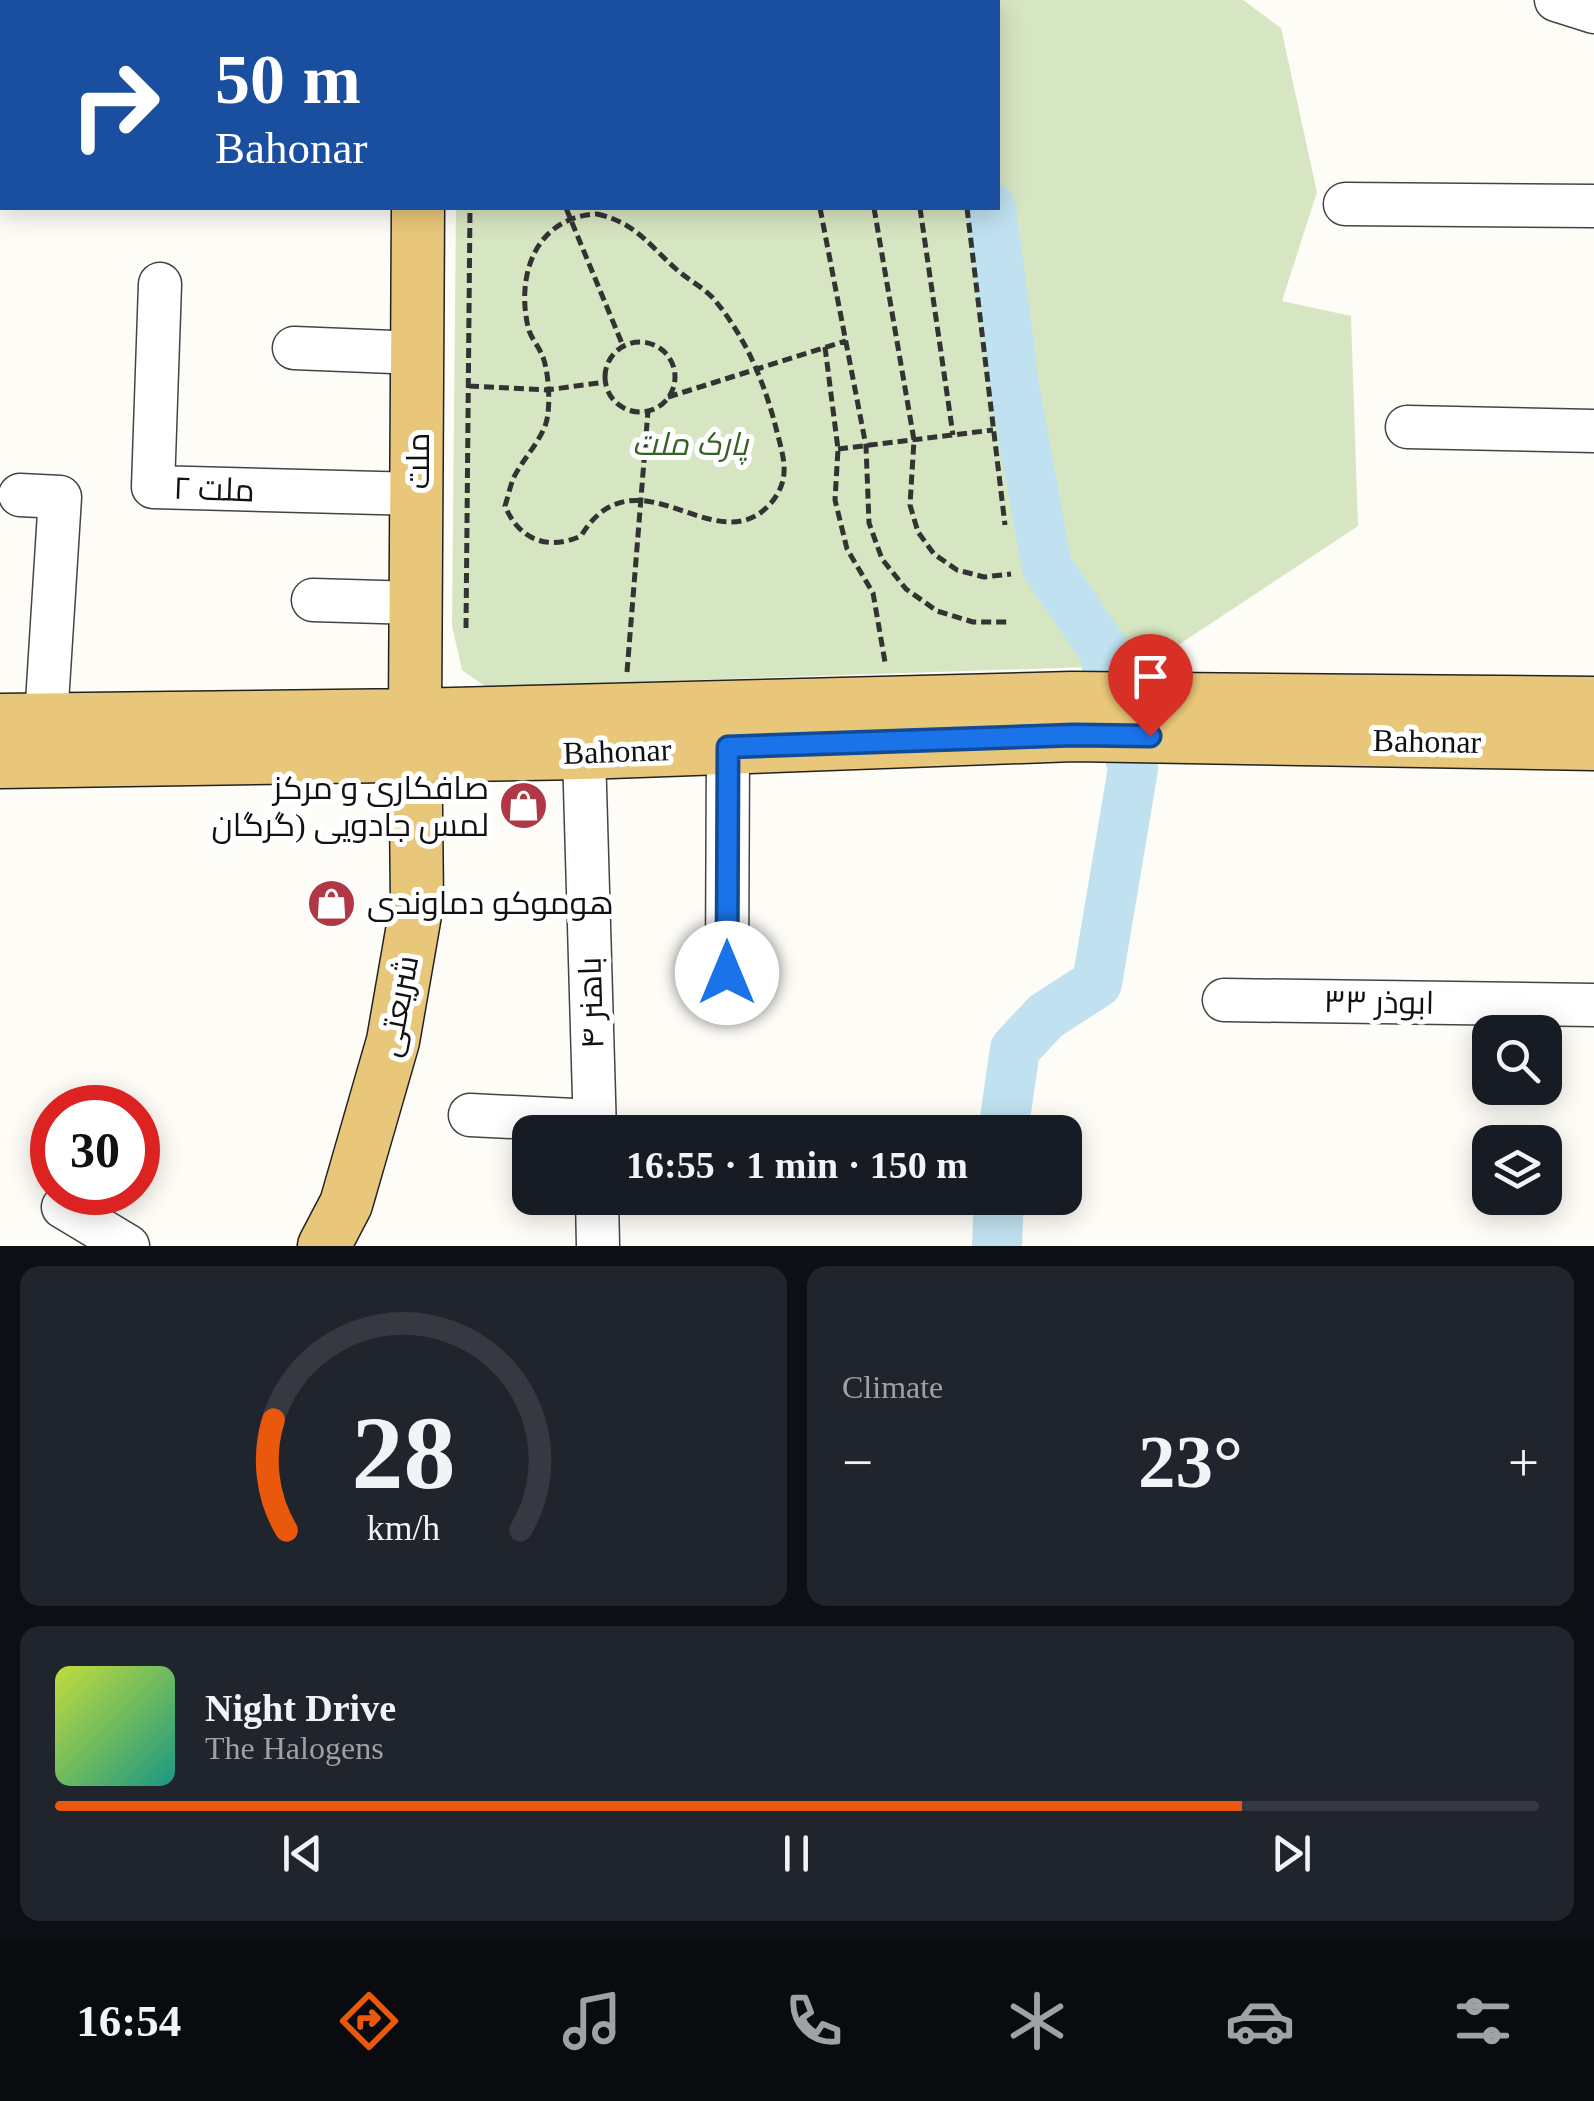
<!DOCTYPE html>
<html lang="en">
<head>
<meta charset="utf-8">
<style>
  :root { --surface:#171b24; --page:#20242c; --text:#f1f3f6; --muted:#9ea1a6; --line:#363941; --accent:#ea580c }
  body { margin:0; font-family:"Times New Roman",Cairo,serif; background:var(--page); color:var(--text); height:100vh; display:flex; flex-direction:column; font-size:38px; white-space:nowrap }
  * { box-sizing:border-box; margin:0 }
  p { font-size:32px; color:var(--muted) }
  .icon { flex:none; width:55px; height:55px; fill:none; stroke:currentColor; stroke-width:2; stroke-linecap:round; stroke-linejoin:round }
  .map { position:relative; height:1246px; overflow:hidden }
  .panel { display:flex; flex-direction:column; gap:20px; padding:20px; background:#0d0f14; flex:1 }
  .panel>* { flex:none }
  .top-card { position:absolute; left:0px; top:0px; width:1000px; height:210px; box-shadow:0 5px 25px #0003; background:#1a4fa0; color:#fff; overflow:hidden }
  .controls { position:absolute; left:1472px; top:1015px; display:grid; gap:20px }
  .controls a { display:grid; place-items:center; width:90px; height:90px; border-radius:20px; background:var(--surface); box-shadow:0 5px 25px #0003; font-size:50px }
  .speed { position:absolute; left:30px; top:1085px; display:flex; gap:20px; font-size:50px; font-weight:700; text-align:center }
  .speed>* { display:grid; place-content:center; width:130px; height:130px; border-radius:50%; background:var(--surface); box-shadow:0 5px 25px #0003; line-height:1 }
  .speed .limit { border:15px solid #d22; background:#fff; color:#111 }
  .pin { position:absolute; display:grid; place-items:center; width:85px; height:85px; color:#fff; margin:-102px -42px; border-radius:50% 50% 50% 0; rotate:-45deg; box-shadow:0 0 10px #0007 }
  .pin .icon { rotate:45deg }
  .me { position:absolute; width:110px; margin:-55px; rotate:0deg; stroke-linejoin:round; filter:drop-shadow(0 0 8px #0008) }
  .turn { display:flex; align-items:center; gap:35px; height:210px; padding:0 50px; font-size:45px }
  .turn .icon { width:130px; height:130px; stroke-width:2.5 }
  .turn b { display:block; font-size:70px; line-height:85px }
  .big { font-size:75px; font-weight:700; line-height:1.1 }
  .panel .widget { flex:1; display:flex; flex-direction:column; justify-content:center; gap:15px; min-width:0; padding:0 35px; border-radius:20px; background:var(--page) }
  .panel .dial { align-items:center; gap:0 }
  .dial svg { height:260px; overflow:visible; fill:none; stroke:var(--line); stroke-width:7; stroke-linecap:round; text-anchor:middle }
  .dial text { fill:var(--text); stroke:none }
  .song { display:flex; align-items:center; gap:30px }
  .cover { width:120px; height:120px; border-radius:15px; background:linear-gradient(135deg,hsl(70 70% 55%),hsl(170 70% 35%)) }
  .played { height:10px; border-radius:5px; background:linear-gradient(90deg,var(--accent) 80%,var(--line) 80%) }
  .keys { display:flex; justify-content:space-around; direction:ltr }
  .heat { display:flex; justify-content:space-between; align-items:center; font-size:55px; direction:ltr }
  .panel .tiles { flex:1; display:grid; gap:20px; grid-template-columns:1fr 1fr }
  .widget:last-child { grid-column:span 2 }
  .trip { position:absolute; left:512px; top:1115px; width:570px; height:100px; border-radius:20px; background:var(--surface); box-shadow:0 5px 25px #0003; font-weight:700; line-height:100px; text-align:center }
  .dock { display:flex; height:160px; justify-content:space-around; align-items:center; background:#090b0e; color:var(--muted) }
  .dock .icon { width:70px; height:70px }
  .dock .selected { color:var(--accent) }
  .dock b { font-size:45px; color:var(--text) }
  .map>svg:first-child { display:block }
  .green { fill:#d7e6c2 }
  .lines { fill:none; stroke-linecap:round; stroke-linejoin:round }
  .river { stroke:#bfe1f0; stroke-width:50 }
  .minor-casing { stroke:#444; stroke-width:45 }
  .major-casing { stroke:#222; stroke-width:55 }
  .path { stroke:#333; stroke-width:5; stroke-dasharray:10 5; stroke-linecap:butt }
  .minor { stroke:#fff; stroke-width:42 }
  .major { stroke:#e9c77a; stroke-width:52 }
  .route-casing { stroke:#114b97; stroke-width:25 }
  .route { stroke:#1a73e8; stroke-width:18 }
  .labels { text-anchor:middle; stroke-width:10; stroke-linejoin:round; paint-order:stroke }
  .park-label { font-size:32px; font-style:italic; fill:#376227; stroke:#fff }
  .street-label { font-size:32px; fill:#111; stroke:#fff }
  .poi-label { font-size:32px; fill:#111; stroke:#fff; text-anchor:end }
</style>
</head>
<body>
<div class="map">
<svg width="1594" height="1246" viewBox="0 0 1594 1246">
  <rect width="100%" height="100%" fill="#fefcf6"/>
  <!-- green -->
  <path class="green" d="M 466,0 L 1243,0 L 1281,28 L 1317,192 L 1282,301 L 1351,316 L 1358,526 L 1148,665 L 486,687 L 462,670 L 452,626 L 456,208 L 998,208 L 998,2 L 465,2 Z"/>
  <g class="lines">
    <!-- river -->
    <path class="river" d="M 962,0 L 963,2
      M 991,208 L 1015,392 L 1047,567 L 1103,649 L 1133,769 L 1097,983 L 1046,1016 L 1015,1049 L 1003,1132
      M 997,1246 L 999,1198"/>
    <defs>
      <path id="minor" d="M 1556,0 L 1594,12
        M 0,183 L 2,184
        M 1345,204 L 1594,206
        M 160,284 L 153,487 L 418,494
        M 294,348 L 418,353
        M 1407,427 L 1594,431
        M 20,495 L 60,497 L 46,719
        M 313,600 L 416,603
        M 584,753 L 595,1132
        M 727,973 L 728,747
        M 1224,1000 L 1594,1005
        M 470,1115 L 595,1121
        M 597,1198 L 598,1246
        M 63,1207 L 128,1246"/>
      <path id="major" d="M 419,2 L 419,0
        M 0,720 L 415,715 L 1072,698 L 1594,703
        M 0,762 L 584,753 L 1074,735 L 1594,744
        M 324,1246 L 346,1204 L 393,1041 L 417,903 L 415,715 L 418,208"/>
    </defs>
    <!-- minor casing -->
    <use href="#minor" class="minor-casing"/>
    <!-- major casing -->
    <use href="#major" class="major-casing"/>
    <!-- path -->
    <path class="path" d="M 932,0 L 933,2
      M 921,1 L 925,0
      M 477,2 L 477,0
      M 531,2 L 547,0
      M 669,2 L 669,0
      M 720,2 L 720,0
      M 766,2 L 766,0
      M 791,2 L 791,0
      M 566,208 L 623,346
      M 820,208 L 866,446 L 869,523 L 882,559 L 906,589 L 937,611 L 973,622 L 1011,622
      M 874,208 L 914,440 L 910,505 L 918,532 L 934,554 L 957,570 L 984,577 L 1011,574
      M 920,208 L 953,435
      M 967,208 L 1005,525
      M 597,214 C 636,223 648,244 676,269 C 687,279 701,286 712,297 C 745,335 765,383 777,432 C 784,459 791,479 771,503 C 730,550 675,494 628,501 C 606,504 592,518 581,536 C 548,551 519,540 505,506 C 508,497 510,486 514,477 C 523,459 540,442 546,423 C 551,407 549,370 542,355 C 538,345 530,337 528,327 C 516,274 536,217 597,214 Z
      M605 377a35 35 0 1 1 70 0a35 35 0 1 1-70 0Z
      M 825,347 L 838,449 L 835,500 L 847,549 L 873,593 L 885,662
      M 469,386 L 547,390 L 605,382
      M 668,397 L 846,341
      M 838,449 L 993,430
      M 466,628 L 470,208
      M 627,672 L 648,411"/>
    <!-- minor -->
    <use href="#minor" class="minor"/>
    <!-- major -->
    <use href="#major" class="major"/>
  </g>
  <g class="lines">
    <defs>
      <path id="route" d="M 727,973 L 728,747 L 1074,735 L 1150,736"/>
    </defs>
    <!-- route casing -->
    <use href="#route" class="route-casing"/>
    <!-- route -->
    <use href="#route" class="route"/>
  </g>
  <!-- icons -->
  <defs>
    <symbol id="shop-disc" viewBox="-11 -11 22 22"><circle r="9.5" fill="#b23745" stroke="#fff"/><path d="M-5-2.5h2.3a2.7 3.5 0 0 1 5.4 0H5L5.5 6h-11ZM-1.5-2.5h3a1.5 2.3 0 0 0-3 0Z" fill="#fff"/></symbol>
  </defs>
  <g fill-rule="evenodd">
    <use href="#shop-disc" x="496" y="778" width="55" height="55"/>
    <use href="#shop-disc" x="304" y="876" width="55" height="55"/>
  </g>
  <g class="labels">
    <!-- park labels -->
    <g class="park-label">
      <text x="690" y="455">پارک ملت</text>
    </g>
    <!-- street labels -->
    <g class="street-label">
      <text transform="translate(418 461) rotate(-90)" y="11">ملت</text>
      <text transform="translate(214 489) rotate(2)" y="11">۲ ملت</text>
      <text transform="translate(1427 741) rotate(1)" y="11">Bahonar</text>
      <text transform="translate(617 751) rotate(-2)" y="11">Bahonar</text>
      <text transform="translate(1379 1002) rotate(1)" y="11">ابوذر ۳۳</text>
      <text transform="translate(591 1003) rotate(-92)" y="11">۴ باهنر</text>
      <text transform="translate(398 1006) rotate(-79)" y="11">شریعتی</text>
    </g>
    <!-- poi labels -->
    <g class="poi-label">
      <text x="489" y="799">صافکاری و مرکز<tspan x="489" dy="37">لمس جادویی (گرگان</tspan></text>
      <text x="367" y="914" text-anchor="start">هوموکو دماوندی</text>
    </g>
  </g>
</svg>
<div class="controls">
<a><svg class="icon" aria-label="search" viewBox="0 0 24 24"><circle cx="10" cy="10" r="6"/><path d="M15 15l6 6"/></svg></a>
<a><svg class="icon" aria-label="layers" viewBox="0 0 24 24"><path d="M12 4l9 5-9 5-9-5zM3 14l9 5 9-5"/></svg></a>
</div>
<div class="speed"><div class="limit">30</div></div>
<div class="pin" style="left:1150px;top:736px;background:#d93025"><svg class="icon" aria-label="arrive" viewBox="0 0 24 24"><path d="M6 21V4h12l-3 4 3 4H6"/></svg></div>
<svg class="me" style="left:727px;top:973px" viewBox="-20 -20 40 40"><circle r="19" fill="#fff"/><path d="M0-13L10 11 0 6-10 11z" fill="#1a73e8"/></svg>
<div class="trip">16:55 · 1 min · 150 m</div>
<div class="top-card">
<div class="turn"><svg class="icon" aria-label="right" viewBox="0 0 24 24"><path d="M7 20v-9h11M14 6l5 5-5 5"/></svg><div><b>50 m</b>Bahonar</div></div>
</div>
</div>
<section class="panel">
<div class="tiles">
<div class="widget dial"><svg viewBox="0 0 100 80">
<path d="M14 69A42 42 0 1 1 86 69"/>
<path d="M14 69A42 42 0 0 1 10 35" stroke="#ea580c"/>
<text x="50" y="56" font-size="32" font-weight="700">28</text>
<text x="50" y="72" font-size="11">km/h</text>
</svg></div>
<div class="widget"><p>Climate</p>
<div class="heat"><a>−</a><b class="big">23°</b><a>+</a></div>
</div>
<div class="widget">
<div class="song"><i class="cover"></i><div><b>Night Drive</b><p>The Halogens</p></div></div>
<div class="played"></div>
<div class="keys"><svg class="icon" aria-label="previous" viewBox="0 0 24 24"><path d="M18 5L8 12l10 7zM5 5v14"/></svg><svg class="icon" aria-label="pause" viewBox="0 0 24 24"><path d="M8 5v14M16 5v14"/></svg><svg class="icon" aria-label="next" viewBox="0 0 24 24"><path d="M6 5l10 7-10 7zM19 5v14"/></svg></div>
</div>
</div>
</section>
<nav class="dock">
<b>16:54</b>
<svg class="icon selected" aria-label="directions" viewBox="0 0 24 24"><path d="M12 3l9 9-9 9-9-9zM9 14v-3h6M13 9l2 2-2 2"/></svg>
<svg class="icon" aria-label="music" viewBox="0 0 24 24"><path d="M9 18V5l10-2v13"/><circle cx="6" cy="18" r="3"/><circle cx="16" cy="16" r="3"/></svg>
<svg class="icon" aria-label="phone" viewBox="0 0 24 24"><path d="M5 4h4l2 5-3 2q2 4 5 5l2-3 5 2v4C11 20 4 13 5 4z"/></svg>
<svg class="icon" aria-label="climate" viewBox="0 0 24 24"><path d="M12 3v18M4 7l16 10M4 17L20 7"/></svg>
<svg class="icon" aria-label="car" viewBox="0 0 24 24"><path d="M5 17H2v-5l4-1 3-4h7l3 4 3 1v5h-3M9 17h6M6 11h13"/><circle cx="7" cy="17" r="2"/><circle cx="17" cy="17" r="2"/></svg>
<svg class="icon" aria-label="filters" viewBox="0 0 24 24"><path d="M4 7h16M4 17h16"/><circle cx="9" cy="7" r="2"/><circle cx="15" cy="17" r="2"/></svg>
</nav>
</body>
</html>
